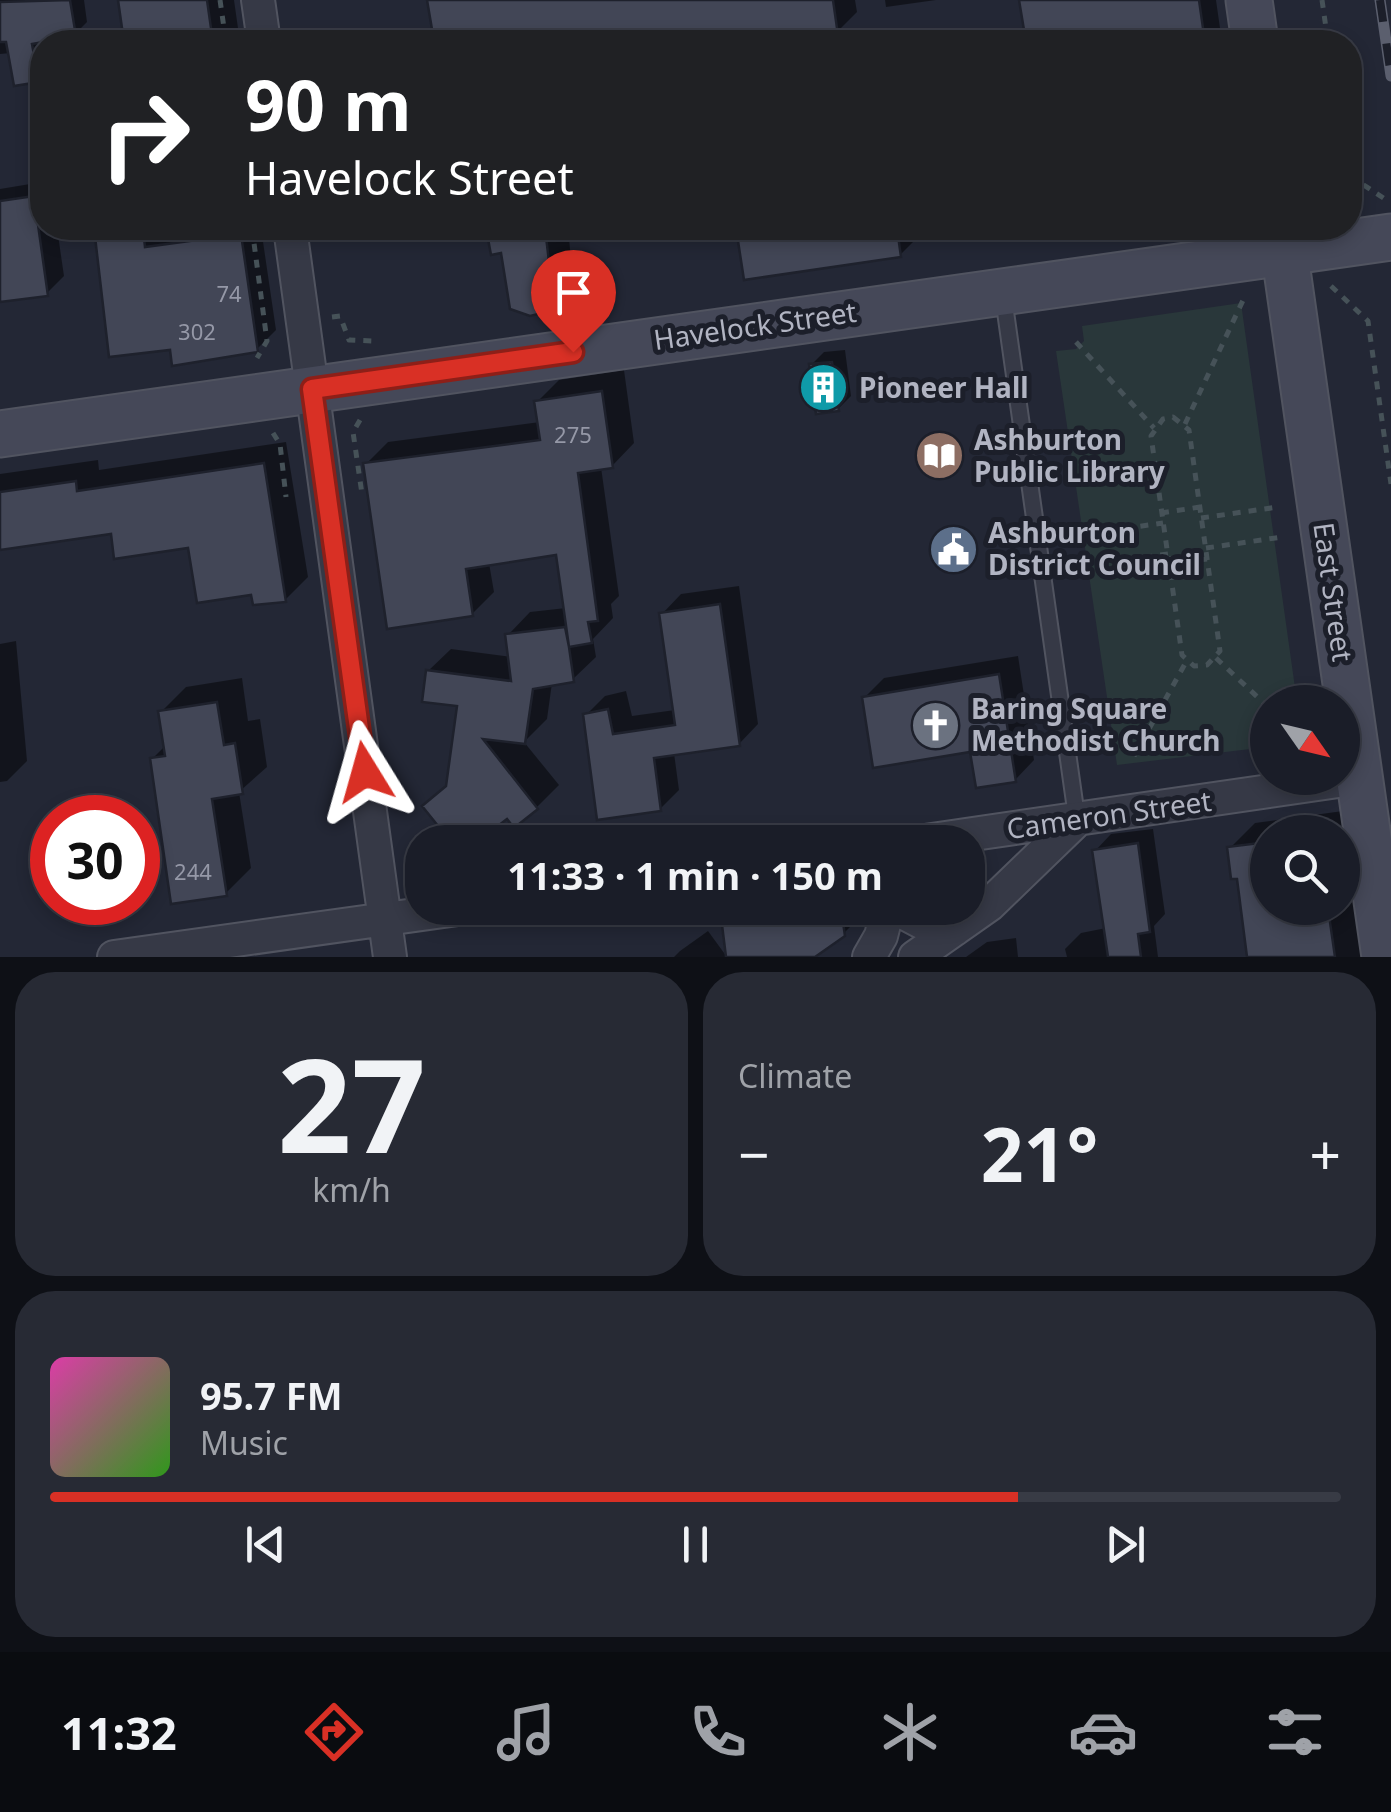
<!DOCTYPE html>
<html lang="en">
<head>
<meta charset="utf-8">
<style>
  :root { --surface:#1a1d28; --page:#272a34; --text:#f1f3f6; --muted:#9fa2a8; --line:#383b45; --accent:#d93025 }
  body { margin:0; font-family:"Noto Sans",sans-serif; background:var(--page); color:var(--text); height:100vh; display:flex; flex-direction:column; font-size:38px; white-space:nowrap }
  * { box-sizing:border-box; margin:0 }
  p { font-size:32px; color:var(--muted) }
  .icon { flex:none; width:55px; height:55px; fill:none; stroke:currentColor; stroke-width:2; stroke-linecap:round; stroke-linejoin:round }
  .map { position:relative; height:957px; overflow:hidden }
  .details { display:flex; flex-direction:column; gap:15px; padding:15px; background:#0e1016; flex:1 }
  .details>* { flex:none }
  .hud { position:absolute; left:30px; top:30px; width:1332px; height:210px; border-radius:40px; box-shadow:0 5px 15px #0003,0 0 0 2px var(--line); background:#202124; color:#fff; overflow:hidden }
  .needle { width:65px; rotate:124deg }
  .buttons { position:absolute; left:1250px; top:685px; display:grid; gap:20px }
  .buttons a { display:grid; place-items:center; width:110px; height:110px; border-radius:50%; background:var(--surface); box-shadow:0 5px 15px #0003,0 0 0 2px var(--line); font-size:50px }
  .speed { position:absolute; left:30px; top:795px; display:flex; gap:20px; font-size:50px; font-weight:700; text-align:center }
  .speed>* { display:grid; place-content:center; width:130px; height:130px; border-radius:50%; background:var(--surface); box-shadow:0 5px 15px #0003,0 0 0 2px var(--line); line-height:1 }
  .speed .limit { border:15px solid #d22; background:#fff; color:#111 }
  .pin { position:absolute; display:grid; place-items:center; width:85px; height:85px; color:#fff; margin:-102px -42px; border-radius:50% 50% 50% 0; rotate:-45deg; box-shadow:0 0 10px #0007 }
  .pin .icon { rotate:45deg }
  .me { position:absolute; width:110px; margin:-55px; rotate:352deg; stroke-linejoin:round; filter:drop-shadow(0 0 8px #0008) }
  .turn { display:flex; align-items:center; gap:35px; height:210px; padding:0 50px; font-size:45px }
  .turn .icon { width:130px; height:130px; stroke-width:2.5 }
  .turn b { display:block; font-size:70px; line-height:85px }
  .big { font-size:75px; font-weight:700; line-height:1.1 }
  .details .widget { flex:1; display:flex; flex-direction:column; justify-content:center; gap:15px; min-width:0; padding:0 35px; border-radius:40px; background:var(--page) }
  .details .dial { align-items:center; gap:0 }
  .dial b { font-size:130px; line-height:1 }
  .song { display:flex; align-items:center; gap:30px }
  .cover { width:120px; height:120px; border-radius:15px; background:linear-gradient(135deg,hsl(320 70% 55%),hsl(110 70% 35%)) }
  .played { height:10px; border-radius:5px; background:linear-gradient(90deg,var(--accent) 75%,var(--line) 75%) }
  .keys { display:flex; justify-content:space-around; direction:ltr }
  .heat { display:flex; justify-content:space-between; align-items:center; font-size:55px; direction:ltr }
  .details .tiles { flex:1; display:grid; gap:15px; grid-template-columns:1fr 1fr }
  .widget:last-child { grid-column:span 2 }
  .trip { position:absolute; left:405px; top:825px; width:580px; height:100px; border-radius:40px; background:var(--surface); box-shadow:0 5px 15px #0003,0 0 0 2px var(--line); font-weight:700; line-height:100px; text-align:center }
  .tabs { display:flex; height:160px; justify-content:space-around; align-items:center; background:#0a0c10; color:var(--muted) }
  .tabs .icon { width:70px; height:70px }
  .tabs .selected { color:var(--accent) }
  .tabs b { font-size:45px; color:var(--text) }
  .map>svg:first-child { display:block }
  .green { fill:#29373a }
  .shadow { fill:#0007; fill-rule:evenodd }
  .building { fill:#424656; stroke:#1e212c; stroke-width:2.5 }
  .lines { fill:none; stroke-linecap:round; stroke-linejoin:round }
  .lane-casing { stroke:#515460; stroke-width:19 }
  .street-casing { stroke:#515460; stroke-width:36 }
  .secondary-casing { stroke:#515460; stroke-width:49 }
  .path { stroke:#465258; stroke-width:5; stroke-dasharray:8 8; stroke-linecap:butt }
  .lane { stroke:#363946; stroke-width:15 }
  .street { stroke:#363946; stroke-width:32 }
  .secondary { stroke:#454858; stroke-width:45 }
  .rail-casing { stroke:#5b5f6e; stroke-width:11 }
  .rail { stroke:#1c1f2a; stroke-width:8; stroke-dasharray:22; stroke-linecap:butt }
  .route-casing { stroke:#8d1f18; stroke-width:25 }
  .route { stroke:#d93025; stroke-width:18 }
  .labels { text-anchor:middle; stroke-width:10; stroke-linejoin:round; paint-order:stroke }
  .number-label { font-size:22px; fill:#9598a7 }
  .street-label { font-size:28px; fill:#b1b4c2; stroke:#1c1f2a }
  .poi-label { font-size:28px; font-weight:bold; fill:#b1b4c2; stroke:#1c1f2a; text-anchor:start }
</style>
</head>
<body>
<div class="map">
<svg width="1391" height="957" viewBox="0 0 1391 957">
  <rect width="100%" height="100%" fill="#232735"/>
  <!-- green -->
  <path class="green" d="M 1241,303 L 1297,702 L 1268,702 L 1267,747 L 1117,765 L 1056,351 L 1076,349 L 1084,341 L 1082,326 Z"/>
  <!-- shadow -->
  <path class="shadow" d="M 0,0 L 84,0 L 87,22 L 75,34 L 45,39 L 42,75 L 38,80 L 11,53 L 0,54 Z
    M 120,0 L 234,0 L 240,42 L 103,42 L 124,27 Z
    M 430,0 L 855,0 L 857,12 L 840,29 L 842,42 L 458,42 Z
    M 885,0 L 936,0 L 886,7 Z
    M 1022,0 L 1216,0 L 1222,42 L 1003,42 L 1027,39 Z
    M 42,182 L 42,228 L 57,228 L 64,276 L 47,293 L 0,300 L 0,189 Z
    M 97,228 L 261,228 L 276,330 L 257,349 L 172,348 L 111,355 Z
    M 489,228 L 568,228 L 573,281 L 546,310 L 503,250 L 493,252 Z
    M 739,228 L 918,228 L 920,235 L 900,255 L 746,277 Z
    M 1072,228 L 1103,228 L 1072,232 Z
    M 845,350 L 851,396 L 838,409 L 811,365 L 824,352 Z
    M 624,370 L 634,443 L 612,466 L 601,467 L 619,596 L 611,604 L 613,618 L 593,639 L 596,657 L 573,679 L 552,683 L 547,719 L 524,742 L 559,785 L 537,807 L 507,815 L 473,842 L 454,842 L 425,806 L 449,782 L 460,704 L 428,671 L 451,649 L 511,657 L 508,635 L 530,612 L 566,608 L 558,552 L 489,563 L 494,592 L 472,614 L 366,464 L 388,442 L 540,422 L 537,402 L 559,380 Z
    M 286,442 L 308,577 L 285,600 L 253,592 L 190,545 L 113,531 L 0,548 L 0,474 L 98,460 L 99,470 Z
    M 739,586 L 758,724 L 739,744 L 674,753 L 679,790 L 660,809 L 586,715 L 605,696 L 626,691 L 632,716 L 675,710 L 662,614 L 681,594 Z
    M 16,641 L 27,761 L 7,781 L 0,782 L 0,644 Z
    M 1018,656 L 1034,760 L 1015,780 L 972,749 L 864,698 L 884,678 Z
    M 242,678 L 248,721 L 260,719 L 267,767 L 239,792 L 251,868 L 226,893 L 152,759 L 166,745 L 161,712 L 186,687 Z
    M 1343,811 L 1363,957 L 1250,957 L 1239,876 L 1230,848 L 1255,823 ZM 1268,832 L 1342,832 L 1342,908 L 1268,908 Z
    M 1153,829 L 1165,914 L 1154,926 L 1158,957 L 1067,957 L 1065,949 L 1081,933 L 1106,928 L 1095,851 L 1111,834 Z
    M 734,908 L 860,908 L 861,916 L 843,934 L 724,917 Z
    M 708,931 L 727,957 L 674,957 L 680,951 Z
    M 1016,938 L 1018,957 L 966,957 L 987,942 Z"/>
  <!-- building -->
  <path class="building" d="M 70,0 L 76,36 L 32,44 L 39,82 L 14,86 L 6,42 L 0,42 L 0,2 Z
    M 118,0 L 207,0 L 213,42 L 124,42 Z
    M 427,0 L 833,0 L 838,35 L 785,42 L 434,41 Z
    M 1019,0 L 1199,0 L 1205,42 L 1026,42 Z
    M 34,196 L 48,296 L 0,302 L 0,201 Z
    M 94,228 L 143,228 L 145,247 L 241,234 L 258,352 L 172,366 L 170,350 L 109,357 Z
    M 486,228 L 545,228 L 554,304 L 547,312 L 530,316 L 510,309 L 501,253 L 491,255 Z
    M 736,228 L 897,228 L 901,257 L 744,280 Z
    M 832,362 L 839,411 L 816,414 L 809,364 Z
    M 602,391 L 613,468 L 578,473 L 598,621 L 588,622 L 592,643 L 569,647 L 574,682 L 533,689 L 525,744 L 483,739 L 538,809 L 514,828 L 507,819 L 477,842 L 451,842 L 422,806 L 446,786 L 457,706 L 422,702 L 426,670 L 511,681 L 505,634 L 565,627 L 569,647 L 556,555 L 466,569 L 473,616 L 387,629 L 363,463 L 540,440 L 534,401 Z
    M 264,463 L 286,602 L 253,605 L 251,595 L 197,603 L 188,548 L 114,559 L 111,534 L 0,550 L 0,492 L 76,481 L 77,491 Z
    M 720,604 L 740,746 L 654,758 L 661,811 L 597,820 L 583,714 L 608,709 L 613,734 L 675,725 L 659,613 Z
    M 999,674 L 1016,782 L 976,788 L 970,752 L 873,768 L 862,697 Z
    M 217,702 L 224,745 L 235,743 L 243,794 L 212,799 L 227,896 L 171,904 L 150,758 L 165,756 L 158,711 Z
    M 1268,842 L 1268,908 L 1328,908 L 1335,957 L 1247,957 L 1237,879 L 1231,879 L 1227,847 Z
    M 1138,843 L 1150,932 L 1138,934 L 1141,957 L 1108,957 L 1092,850 Z
    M 786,908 L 841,908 L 845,936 L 815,957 L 726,957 L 721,917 Z"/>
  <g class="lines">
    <defs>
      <path id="lane" d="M 1003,294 L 1077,820"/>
      <path id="street" d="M 258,0 L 264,42
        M 290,228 L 390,957
        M 918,842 L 1359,778
        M 895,908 L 931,927 L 955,929
        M 114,957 L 465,908
        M 869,957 L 881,936 L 888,908
        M 915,957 L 989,905 L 1077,820"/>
      <path id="secondary" d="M 1249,0 L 1255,42
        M 1281,228 L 1385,957
        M 0,434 L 1391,237"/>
    </defs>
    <!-- lane casing -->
    <use href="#lane" class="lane-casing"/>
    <!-- street casing -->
    <use href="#street" class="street-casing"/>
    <!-- secondary casing -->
    <use href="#secondary" class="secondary-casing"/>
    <!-- path -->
    <path class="path" d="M 220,0 L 226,42
      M 1322,0 L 1328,42
      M 1350,176 L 1385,199
      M 252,228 L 267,341 L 257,358
      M 1331,286 L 1368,321 L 1391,484
      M 332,317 L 340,316 L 349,340 L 374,341
      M 1076,342 L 1154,428
      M 1173,417 L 1189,430 L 1220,651 L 1207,665 L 1194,666 L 1182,655 L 1151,436 L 1163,419 Z
      M 360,420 L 353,432 L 362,494
      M 1185,424 L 1245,296
      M 273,433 L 280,444 L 286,497
      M 1161,513 L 1200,507
      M 1201,518 L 1278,507
      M 1077,535 L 1163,523
      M 1206,548 L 1282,537
      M 1169,564 L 1207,559
      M 1081,566 L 1168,554
      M 1216,658 L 1268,707
      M 1134,756 L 1186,662"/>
    <!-- lane -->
    <use href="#lane" class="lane"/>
    <!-- street -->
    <use href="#street" class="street"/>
    <!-- secondary -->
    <use href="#secondary" class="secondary"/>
    <defs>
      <path id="rail" d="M 1380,0 L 1391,76"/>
    </defs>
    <!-- rail casing -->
    <use href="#rail" class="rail-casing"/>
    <!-- rail -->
    <use href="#rail" class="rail"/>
  </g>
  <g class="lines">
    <defs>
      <path id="route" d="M 365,772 L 312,389 L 573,352"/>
    </defs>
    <!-- route casing -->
    <use href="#route" class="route-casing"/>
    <!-- route -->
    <use href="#route" class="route"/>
  </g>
  <!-- icons -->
  <defs>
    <symbol id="building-disc" viewBox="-11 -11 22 22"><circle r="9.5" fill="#0f9aa8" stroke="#1c1f2a"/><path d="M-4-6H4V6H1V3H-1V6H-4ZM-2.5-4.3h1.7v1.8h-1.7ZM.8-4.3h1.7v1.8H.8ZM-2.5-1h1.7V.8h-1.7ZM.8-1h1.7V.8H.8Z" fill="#fff"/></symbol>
    <symbol id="library-disc" viewBox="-11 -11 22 22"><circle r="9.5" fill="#8d6e63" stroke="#1c1f2a"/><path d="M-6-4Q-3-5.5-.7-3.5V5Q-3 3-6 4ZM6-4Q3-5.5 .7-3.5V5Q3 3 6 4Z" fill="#fff"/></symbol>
    <symbol id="civic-disc" viewBox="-11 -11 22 22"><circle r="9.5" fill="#5c6f8a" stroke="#1c1f2a"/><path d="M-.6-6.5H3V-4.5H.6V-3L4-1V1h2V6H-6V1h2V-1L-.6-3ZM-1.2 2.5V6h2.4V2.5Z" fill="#fff"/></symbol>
    <symbol id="church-disc" viewBox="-11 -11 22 22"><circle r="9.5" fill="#6b7280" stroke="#1c1f2a"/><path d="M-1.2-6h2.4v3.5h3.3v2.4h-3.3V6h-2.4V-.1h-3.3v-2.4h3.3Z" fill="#fff"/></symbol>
  </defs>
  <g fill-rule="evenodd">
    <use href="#building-disc" x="796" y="360" width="55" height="55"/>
    <use href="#library-disc" x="912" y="428" width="55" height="55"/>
    <use href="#civic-disc" x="926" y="522" width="55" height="55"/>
    <use href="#church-disc" x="908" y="698" width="55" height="55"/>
  </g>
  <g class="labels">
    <!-- number labels -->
    <g class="number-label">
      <text x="229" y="302">74</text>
      <text x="197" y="340">302</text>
      <text x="573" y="443">275</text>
      <text x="193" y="880">244</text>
    </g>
    <!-- street labels -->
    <g class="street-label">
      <text transform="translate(755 326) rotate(-8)" y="10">Havelock Street</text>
      <text transform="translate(1333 592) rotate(82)" y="10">East Street</text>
      <text transform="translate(1109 815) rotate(-8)" y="10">Cameron Street</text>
    </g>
    <!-- poi labels -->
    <g class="poi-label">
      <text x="859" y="398">Pioneer Hall</text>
      <text x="974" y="450">Ashburton<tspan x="974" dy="32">Public Library</tspan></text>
      <text x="988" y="543">Ashburton<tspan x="988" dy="32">District Council</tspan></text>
      <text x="971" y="719">Baring Square<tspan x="971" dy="32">Methodist Church</tspan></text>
    </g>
  </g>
</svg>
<div class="buttons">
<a><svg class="needle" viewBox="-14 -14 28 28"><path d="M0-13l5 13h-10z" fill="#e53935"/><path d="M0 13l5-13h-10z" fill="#9fa2a8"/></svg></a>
<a><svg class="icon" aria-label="search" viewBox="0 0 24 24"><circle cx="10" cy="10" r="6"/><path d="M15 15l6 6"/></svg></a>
</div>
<div class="speed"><div class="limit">30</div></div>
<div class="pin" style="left:573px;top:352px;background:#d93025"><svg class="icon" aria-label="arrive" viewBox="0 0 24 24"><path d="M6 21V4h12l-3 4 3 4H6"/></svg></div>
<svg class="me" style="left:365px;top:772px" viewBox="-20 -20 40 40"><path d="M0-17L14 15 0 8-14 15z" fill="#d93025" stroke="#fff" stroke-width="4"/></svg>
<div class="trip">11:33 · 1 min · 150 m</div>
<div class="hud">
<div class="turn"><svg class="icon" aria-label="right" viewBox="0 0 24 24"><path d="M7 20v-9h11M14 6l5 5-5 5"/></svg><div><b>90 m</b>Havelock Street</div></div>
</div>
</div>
<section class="details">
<div class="tiles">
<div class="widget dial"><b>27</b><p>km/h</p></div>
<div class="widget"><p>Climate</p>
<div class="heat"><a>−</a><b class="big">21°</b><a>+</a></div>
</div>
<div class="widget">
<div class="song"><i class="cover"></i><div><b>95.7 FM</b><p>Music</p></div></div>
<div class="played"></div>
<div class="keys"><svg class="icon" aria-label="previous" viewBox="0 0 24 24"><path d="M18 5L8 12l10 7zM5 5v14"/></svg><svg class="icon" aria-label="pause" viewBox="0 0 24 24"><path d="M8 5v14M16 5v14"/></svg><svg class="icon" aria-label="next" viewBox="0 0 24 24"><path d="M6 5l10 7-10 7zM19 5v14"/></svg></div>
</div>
</div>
</section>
<nav class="tabs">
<b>11:32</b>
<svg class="icon selected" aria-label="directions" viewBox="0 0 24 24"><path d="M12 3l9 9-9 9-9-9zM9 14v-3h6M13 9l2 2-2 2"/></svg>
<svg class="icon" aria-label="music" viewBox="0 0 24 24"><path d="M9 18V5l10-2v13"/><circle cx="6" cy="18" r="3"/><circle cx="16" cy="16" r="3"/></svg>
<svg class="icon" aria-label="phone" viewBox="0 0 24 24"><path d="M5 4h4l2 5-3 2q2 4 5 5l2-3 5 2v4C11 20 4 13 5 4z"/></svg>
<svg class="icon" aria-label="climate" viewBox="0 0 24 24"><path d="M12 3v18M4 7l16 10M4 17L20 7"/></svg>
<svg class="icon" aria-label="car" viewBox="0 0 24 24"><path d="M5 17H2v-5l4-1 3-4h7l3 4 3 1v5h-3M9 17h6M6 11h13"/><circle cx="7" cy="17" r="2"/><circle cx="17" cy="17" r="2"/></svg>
<svg class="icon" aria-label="filters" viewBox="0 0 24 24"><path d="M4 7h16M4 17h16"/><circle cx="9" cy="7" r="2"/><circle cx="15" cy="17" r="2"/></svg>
</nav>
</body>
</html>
